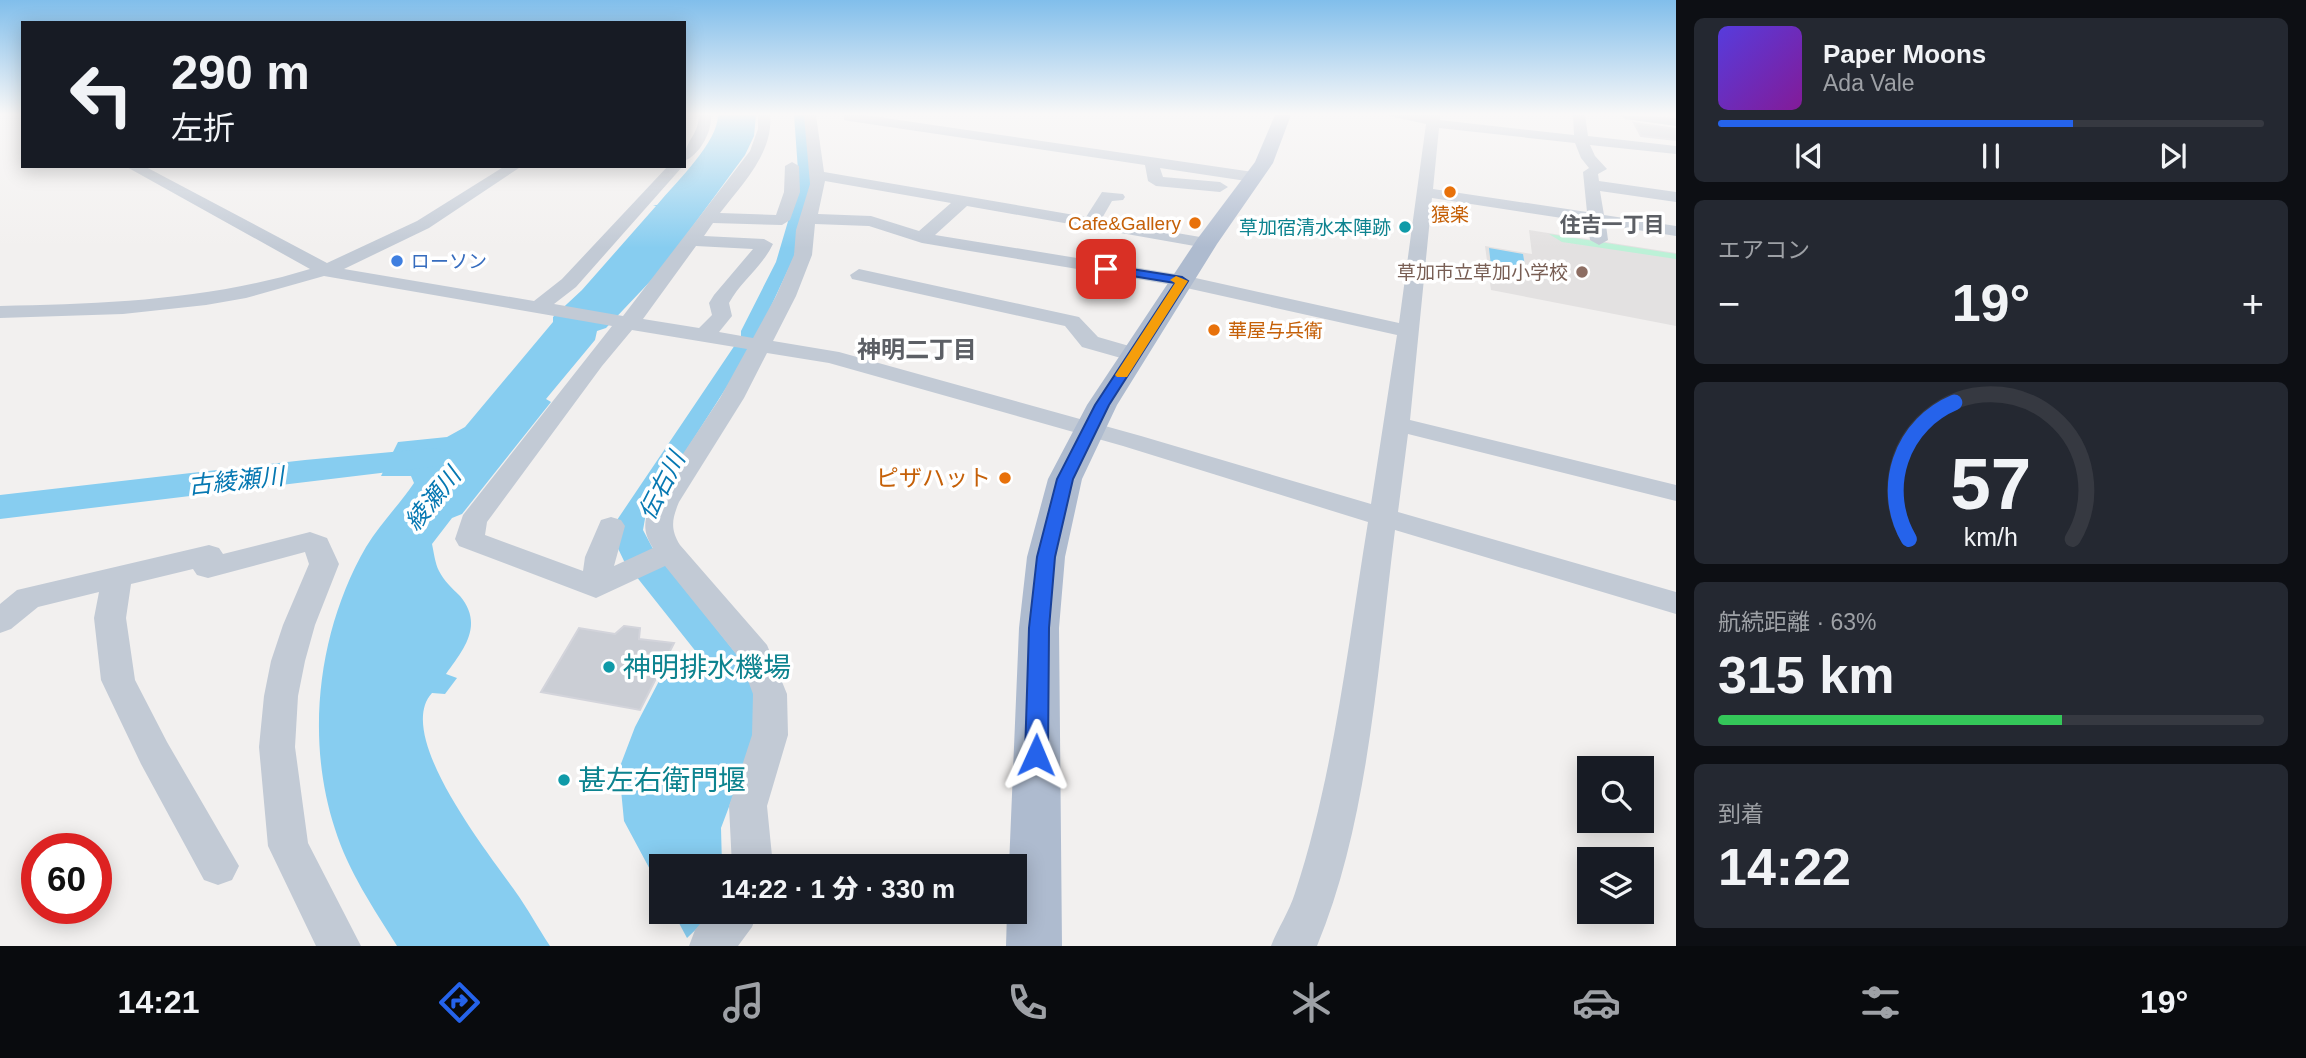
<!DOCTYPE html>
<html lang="ja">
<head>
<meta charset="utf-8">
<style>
  :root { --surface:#171b24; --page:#242831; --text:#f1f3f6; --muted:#9ea1a6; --line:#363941; --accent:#2563eb }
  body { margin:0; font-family:Arial,"Noto Sans JP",sans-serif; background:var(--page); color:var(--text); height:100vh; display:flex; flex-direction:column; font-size:26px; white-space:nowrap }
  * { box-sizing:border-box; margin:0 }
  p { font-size:23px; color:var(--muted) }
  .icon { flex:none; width:38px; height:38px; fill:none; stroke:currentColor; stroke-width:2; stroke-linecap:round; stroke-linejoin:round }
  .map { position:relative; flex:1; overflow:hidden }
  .drawer { display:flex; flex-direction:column; gap:18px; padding:18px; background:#0d0f14; width:630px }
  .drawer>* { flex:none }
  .banner { position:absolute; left:21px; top:21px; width:665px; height:147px; border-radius:0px; box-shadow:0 4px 18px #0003; background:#171b24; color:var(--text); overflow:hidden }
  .fabs { position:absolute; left:1577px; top:756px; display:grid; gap:14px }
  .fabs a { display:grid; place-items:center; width:77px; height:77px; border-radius:0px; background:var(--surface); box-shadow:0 4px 18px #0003; font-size:35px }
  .speed { position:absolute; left:21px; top:833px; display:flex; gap:14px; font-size:35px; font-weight:700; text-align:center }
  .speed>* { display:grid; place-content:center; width:91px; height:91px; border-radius:50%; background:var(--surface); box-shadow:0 4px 18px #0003; line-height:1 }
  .speed .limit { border:10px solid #d22; background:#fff; color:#111 }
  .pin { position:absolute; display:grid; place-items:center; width:60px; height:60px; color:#fff; margin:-30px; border-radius:14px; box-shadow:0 4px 10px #0006 }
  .me { position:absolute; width:77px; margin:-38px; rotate:1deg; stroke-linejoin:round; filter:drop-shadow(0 0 5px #0008) }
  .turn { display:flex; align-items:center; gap:24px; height:147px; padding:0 35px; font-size:32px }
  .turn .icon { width:91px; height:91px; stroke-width:2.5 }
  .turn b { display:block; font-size:49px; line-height:60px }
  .big { font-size:52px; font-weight:800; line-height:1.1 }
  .drawer .tile { flex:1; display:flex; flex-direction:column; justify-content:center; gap:10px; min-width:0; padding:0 24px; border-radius:10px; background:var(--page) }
  .drawer .dial { align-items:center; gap:0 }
  .dial svg { height:182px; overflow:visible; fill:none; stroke:var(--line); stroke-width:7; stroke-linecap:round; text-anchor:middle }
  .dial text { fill:var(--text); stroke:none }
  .song { display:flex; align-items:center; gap:21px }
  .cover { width:84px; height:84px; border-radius:10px; background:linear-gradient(135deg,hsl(250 70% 55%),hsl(290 70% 35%)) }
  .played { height:7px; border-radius:4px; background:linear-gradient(90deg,var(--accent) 65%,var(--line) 65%) }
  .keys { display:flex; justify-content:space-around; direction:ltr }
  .heat { display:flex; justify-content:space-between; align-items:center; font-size:38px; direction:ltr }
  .charge { height:10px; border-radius:5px; background:linear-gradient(90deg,#34c759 63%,var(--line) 0) }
  .trip { position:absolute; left:649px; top:854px; width:378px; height:70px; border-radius:0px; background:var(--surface); box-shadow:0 4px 18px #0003; font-weight:800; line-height:70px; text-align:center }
  .menu { display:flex; height:112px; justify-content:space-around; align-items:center; background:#090b0e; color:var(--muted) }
  .menu .icon { width:49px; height:49px }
  .menu .on { color:var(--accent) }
  .menu b { font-size:32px; color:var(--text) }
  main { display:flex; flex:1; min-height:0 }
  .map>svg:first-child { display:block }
  .education { fill:#e3e1e1 }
  .green { fill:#bcf1d7 }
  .water { fill:#87cdf0 }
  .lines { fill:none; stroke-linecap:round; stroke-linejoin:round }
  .river { fill:#87cdf0; fill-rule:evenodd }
  .building { fill:#cbced5; stroke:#d3d4db; stroke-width:2 }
  .minor { fill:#c2cad5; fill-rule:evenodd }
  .major { fill:#aebbcf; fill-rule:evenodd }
  .route { fill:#2563eb; stroke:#184099; stroke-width:2 }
  .slow { fill:#f59e0b }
  .food-dot { fill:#e8710a; stroke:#fff; stroke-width:2.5 }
  .culture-dot { fill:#0f9aa8; stroke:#fff; stroke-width:2.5 }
  .shop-dot { fill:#3f7fe0; stroke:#fff; stroke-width:2.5 }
  .education-dot { fill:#8d6e63; stroke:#fff; stroke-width:2.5 }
  .labels { text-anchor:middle; stroke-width:7; stroke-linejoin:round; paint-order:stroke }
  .far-food-label { font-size:19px; fill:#c56008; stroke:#fff }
  .far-culture-label { font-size:19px; fill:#0d838f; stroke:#fff; text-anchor:end }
  .far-shop-label { font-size:19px; fill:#366cbe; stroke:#fff; text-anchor:start }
  .far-education-label { font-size:19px; fill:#785e54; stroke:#fff; text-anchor:end }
  .far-neighbourhood-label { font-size:21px; font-weight:bold; fill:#5c5f65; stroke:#fff }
  .food-label { font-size:23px; fill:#c56008; stroke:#fff; text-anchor:end }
  .neighbourhood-label { font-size:24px; font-weight:bold; fill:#5c5f65; stroke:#fff }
  .water-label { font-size:24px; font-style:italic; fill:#0678b2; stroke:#fff }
  .near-culture-label { font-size:28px; fill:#0d838f; stroke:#fff; text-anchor:start }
</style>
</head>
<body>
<main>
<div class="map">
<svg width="1676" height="946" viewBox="0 0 1676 946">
  <rect width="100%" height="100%" fill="#f2f0ef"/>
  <!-- education -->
  <path class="education" d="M 1529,230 L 1676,253 L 1676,326 L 1491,290 L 1485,246 L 1532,254 Z"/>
  <!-- green -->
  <path class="green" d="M 1549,234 L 1676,254 L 1676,259 L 1562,242 Z"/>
  <!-- water -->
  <path class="water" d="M 718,115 L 756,115 L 754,136 L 745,155 L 659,272 L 606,328 L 597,331 L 595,340 L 546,399 L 551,402 L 462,514 L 452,518 L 432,544 C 434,553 435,563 439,571 C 444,581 452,588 460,596 C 484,625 464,649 446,674 L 457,678 L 445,694 L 432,693 C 393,735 490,855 515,891 C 528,909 538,928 550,946 L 397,946 C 374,909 348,871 335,829 C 305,738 318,630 366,547 C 380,524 399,505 414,483 L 411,476 L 381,476 L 398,442 L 447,437 L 465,427 L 553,322 L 553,317 L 582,290 L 656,206 L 653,205 L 657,205 C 678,180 718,142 718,115 Z
    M 794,115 L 805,115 L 813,175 L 794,257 L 751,349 L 646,513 L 643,530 L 652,547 L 745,665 L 755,695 L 755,738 L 721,828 L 722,866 L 662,866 L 661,890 L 624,821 L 619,769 L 635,727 L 670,660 L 689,663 L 696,660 L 697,653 L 624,561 L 613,538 L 615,523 L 741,336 L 741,331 L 776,262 L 799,184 Z
    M 1489,248 L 1523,254 L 1526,272 L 1491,266 Z
    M 673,912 L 714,912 L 687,938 Z"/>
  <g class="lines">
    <!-- river -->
    <path class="river" d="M 435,448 L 447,451 L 452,458 L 447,465 L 0,519 L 0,495 L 305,460 Z"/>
  </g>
  <!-- building -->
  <path class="building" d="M 1634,123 L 1676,129 L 1676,140 L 1641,136 Z
    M 624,626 L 640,628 L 639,639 L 674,643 L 640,710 L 541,692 L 579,628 L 615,634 Z"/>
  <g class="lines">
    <!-- minor -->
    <path class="minor" d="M 699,115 L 711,115 C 712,132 700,155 684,161 C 684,141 698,137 699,115 Z
      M 758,115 L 770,115 C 774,153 741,185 720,213 L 776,215 L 784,192 L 785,166 L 792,162 L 799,166 L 800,192 L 790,220 L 782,225 L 713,223 L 704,236 L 764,239 L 773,244 C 762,267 741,281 729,303 L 732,316 L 719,332 L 753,338 L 776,296 L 794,255 L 796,230 L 810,184 L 804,115 L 816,115 L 824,172 L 1086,217 L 1102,192 L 1123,194 L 1125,197 L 1123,200 L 1112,201 L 1101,220 L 1206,238 L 1215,243 L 1206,248 L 967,206 L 935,235 L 1182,275 L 1399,323 L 1426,124 L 1385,115 L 1440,115 L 1440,120 L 1574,135 L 1573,115 L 1585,115 L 1588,136 L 1676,146 L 1676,154 L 1590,145 L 1595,156 L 1607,169 L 1598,174 L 1599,181 L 1676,192 L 1676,202 L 1600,191 L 1604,215 L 1676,226 L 1676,236 L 1606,225 L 1608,240 L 1599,245 L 1590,240 L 1588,222 L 1432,198 L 1410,420 L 1676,485 L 1676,501 L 1408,434 L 1398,512 L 1676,592 L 1676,614 L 1395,530 C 1378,664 1369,821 1317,946 L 1271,946 C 1278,928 1289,912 1295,893 C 1334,775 1348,644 1368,522 L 1123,446 L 829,363 L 767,353 L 744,398 L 679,502 C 672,519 670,529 680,545 L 767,645 L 787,694 L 788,735 L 767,806 L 773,866 L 732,866 L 729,806 L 752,735 L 753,694 L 740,659 L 665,566 L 596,598 L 459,546 L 455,539 L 463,515 L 612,326 L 324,276 L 246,298 L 206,305 L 123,314 L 0,318 L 0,306 C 105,304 209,300 310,269 L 125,166 L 144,166 L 327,263 L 417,221 L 505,166 L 522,166 L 429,228 L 344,269 L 534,301 L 562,279 L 668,166 L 683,166 L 576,287 L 554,304 L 623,316 L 750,151 L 758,129 ZM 1439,128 L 1575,143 L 1581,158 L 1589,168 L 1583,172 L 1587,212 L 1433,189 ZM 825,181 L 951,203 L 919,231 L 871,216 L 818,214 ZM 815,224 L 869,226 L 922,243 L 1173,285 L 1397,335 L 1371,504 L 1141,436 L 839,352 L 773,341 L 796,296 L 812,255 ZM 696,246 L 753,249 L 714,295 L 709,303 L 712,315 L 699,328 L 643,319 ZM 632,330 L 747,349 L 720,398 L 651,502 C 644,521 642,531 653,548 L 614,566 L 625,526 L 621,520 L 611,517 L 601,520 L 585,557 L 583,571 L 485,535 L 487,522 L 602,366 Z
      M 844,115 L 865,115 L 1253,172 L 1261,177 L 1253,182 L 1160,168 L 1163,177 L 1220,182 L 1228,187 L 1220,192 L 1156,186 L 1148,181 L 1145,165 L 849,121 L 844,120 Z
      M 1619,115 L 1676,118 L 1676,126 L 1625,119 Z
      M 859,269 L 1079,317 L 1098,337 L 1143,350 L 1146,355 L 1143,360 L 1135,362 L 1082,347 L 1065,326 L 852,279 L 850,275 Z
      M 310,532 L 327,538 L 339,564 L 315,625 L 305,661 L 298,696 L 295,747 L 308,843 L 361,946 L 316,946 L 268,846 L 259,747 L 264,696 L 271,661 L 283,625 L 309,564 L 305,552 L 208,578 L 197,575 L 193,569 L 131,584 L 126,618 L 135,680 L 167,742 L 239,866 L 232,880 L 218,885 L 204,880 L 141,764 L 101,680 L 94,618 L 99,592 L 38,607 L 11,629 L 0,633 L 0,604 L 17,590 L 209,545 L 219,548 L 223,554 Z
      M 710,912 L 758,912 L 752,927 L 738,946 L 689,946 L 695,930 Z"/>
    <!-- major -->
    <path class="major" d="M 1275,115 L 1291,115 L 1273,163 L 1217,244 L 1117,405 L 1082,479 L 1065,557 L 1059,628 L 1062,946 L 1006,946 L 1007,912 L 1015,912 L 1015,866 L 1009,866 L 1019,628 L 1027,557 L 1048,479 L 1087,405 L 1198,238 L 1255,162 Z"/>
  </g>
  <!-- sky -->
  <linearGradient id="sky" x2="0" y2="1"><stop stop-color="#81beeb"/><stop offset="0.46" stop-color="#f9f8f8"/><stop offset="1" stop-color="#f9f8f8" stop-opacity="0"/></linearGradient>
  <rect width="1676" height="248" fill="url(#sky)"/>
  <!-- route -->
  <path class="route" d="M 1106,265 L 1182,277 L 1188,281 L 1109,405 L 1073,479 L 1055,557 L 1049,628 L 1048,755 L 1044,762 L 1036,764 L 1028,762 L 1025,755 L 1029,628 L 1037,557 L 1057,479 L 1095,405 L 1175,283 L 1102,271 L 1101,269 Z"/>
  <!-- slow -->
  <path class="slow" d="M 1176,276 L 1188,281 L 1127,377 L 1117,377 L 1115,375 L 1175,283 L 1170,280 Z"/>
  <!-- markers -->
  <g class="food-dot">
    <circle cx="1450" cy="192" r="7"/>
    <circle cx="1195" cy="223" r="7"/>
    <circle cx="1214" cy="330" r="7"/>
    <circle cx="1005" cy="478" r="7"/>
  </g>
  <g class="culture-dot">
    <circle cx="1405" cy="227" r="7"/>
    <circle cx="609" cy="667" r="7"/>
    <circle cx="564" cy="780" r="7"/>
  </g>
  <circle class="shop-dot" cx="397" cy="261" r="7"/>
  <circle class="education-dot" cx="1582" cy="272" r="7"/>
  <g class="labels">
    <!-- far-food labels -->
    <g class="far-food-label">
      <text x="1450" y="221">猿楽</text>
      <text x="1181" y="230" text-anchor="end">Cafe&amp;Gallery</text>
      <text x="1228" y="337" text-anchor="start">華屋与兵衛</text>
    </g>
    <!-- far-culture labels -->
    <g class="far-culture-label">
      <text x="1391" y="234">草加宿清水本陣跡</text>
    </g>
    <!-- far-shop labels -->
    <g class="far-shop-label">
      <text x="411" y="268">ローソン</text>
    </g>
    <!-- far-education labels -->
    <g class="far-education-label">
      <text x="1568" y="279">草加市立草加小学校</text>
    </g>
    <!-- far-neighbourhood labels -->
    <g class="far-neighbourhood-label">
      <text x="1612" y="232">住吉一丁目</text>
    </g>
    <!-- food labels -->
    <g class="food-label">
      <text x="991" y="486">ピザハット</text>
    </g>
    <!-- neighbourhood labels -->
    <g class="neighbourhood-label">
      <text x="917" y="358">神明二丁目</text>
    </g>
    <!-- water labels -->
    <g class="water-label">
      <text transform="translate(236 481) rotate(-6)" y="8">古綾瀬川</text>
      <text transform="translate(662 486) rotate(-63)" y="8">伝右川</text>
      <text transform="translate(433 499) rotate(-51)" y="8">綾瀬川</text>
    </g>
    <!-- near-culture labels -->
    <g class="near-culture-label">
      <text x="623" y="677">神明排水機場</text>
      <text x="578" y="790">甚左右衛門堰</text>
    </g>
  </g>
</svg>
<div class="fabs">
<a><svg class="icon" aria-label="search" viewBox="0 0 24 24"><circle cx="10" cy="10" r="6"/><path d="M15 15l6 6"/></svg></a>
<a><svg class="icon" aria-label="layers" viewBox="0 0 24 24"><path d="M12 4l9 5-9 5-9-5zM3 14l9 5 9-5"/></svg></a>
</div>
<div class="speed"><div class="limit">60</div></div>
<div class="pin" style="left:1106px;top:269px;background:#d93025"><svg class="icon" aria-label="arrive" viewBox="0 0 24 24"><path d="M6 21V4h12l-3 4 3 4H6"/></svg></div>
<svg class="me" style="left:1036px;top:755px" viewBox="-20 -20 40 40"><path d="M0-17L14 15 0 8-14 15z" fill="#2563eb" stroke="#fff" stroke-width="4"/></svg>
<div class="trip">14:22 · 1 分 · 330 m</div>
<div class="banner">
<div class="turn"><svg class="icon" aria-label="left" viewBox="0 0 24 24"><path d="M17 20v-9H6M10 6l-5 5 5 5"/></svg><div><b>290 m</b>左折</div></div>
</div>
</div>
<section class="drawer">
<div class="tile">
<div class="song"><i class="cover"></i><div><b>Paper Moons</b><p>Ada Vale</p></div></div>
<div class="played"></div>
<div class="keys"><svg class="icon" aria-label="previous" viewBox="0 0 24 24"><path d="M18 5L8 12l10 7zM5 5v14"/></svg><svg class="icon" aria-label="pause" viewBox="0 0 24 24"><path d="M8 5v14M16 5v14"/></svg><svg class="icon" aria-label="next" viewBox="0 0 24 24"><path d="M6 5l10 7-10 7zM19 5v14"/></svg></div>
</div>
<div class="tile"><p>エアコン</p>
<div class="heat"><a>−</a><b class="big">19°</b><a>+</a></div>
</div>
<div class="tile dial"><svg viewBox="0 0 100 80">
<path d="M14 69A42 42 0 1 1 86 69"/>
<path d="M14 69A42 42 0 0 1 34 9" stroke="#2563eb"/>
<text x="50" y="56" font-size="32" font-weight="700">57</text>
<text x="50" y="72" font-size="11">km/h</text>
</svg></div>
<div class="tile"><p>航続距離 · 63%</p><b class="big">315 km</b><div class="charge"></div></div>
<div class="tile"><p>到着</p><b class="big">14:22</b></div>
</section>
</main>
<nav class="menu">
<b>14:21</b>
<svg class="icon on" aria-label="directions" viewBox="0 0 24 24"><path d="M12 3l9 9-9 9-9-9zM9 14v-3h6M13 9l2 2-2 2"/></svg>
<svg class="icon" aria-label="music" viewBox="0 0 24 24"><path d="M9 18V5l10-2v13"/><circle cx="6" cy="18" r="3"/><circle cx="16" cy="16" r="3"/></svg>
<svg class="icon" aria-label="phone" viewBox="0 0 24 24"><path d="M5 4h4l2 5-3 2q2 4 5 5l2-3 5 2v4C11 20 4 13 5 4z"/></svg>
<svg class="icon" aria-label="climate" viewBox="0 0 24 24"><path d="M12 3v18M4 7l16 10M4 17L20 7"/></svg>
<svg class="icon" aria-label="car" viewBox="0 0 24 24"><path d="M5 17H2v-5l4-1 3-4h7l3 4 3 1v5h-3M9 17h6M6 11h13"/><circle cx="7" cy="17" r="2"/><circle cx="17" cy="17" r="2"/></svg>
<svg class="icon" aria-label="filters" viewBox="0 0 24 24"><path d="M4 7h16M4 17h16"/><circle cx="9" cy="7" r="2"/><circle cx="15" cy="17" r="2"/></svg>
<b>19°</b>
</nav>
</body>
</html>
